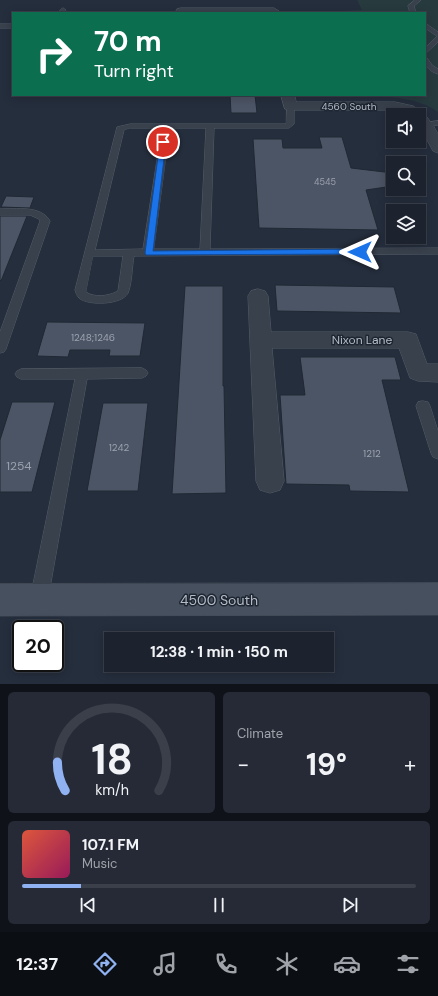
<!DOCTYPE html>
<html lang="en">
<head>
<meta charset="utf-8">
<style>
  :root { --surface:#1c222e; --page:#252a36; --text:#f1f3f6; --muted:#a0a4aa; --line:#3a3f4a; --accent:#90b2f2 }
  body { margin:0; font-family:"DM Sans",sans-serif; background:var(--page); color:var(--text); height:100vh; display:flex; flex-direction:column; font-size:15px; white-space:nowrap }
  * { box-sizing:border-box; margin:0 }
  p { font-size:13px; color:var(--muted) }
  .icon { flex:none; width:22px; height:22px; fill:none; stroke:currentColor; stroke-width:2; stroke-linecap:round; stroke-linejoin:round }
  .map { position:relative; height:684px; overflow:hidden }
  .sheet { display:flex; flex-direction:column; gap:8px; padding:8px; background:#0f1319; flex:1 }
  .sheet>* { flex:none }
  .hud { position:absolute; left:12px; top:12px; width:414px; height:84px; border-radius:0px; box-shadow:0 2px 10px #0003,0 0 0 1px var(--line); background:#0b6e4f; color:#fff; overflow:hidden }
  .buttons { position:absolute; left:386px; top:108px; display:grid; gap:8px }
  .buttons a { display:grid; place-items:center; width:40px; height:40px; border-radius:0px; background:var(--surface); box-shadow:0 2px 10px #0003,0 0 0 1px var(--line); font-size:20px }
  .speed { position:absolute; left:12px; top:620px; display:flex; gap:8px; font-size:20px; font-weight:700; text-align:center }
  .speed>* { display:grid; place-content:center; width:52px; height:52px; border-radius:50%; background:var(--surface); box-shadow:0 2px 10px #0003,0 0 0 1px var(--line); line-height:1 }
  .speed .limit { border:2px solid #111; border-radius:6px; background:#fff; color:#111 }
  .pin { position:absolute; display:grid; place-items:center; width:34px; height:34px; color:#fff; margin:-17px; border:2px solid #fff; border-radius:50%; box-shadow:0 1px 4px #0007 }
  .me { position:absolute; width:44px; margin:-22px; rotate:270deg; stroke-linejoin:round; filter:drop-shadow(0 0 3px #0008) }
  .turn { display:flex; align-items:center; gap:14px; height:84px; padding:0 16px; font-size:18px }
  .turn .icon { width:52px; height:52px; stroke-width:2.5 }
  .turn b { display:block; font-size:28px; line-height:34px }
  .big { font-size:30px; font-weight:700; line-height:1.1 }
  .sheet .widget { flex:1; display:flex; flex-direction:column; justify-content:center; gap:6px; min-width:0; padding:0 14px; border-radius:6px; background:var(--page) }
  .sheet .dial { align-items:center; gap:0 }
  .dial svg { height:104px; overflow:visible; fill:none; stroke:var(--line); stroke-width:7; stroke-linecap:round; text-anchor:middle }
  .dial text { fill:var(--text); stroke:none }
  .song { display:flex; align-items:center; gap:12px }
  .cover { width:48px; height:48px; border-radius:6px; background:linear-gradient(135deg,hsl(10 70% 55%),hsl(330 70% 35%)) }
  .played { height:4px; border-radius:2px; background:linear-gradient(90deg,var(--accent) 15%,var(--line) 15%) }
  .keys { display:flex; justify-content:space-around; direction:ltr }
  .heat { display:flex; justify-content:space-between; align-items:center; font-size:22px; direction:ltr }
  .sheet .tiles { flex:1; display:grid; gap:8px; grid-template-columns:1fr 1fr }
  .widget:last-child { grid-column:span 2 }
  .trip { position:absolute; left:104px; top:632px; width:230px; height:40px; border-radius:0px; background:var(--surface); box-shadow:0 2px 10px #0003,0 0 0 1px var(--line); font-weight:700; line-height:40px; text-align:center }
  .menu { display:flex; height:64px; justify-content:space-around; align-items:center; background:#0b0e12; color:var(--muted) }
  .menu .icon { width:28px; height:28px }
  .menu .active { color:var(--accent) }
  .menu b { font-size:18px; color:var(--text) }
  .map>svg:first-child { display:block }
  .green { fill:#273a3e }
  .building { fill:#4c5565; stroke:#202834 }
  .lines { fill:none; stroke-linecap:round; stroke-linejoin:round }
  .service-casing { stroke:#545c68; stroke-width:1 }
  .minor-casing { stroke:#545c68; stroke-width:1 }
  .secondary-casing { stroke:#424a56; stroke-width:1 }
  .service { fill:#39414d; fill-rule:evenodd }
  .minor { fill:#39414d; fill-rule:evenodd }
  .secondary { fill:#47505f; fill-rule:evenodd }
  .route { fill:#1a73e8; stroke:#114b97 }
  .labels { text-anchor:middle; stroke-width:3; stroke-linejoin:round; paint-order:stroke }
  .far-number-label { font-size:9px; fill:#9ba2af }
  .far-street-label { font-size:10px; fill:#b5bcc8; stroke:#1e2632 }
  .number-label { font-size:10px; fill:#9ba2af }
  .street-label { font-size:12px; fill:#b5bcc8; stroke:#1e2632 }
  .near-number-label { font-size:12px; fill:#9ba2af }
  .near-street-label { font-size:14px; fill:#b5bcc8; stroke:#1e2632 }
</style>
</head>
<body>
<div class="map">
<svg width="438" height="684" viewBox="0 0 438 684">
  <rect width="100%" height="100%" fill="#252e3d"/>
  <!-- green -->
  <path class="green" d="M 357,0 L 438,0 L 438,112 C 409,90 352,97 318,97 L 308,95 L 425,95 L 425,13 L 344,13 L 343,11 L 362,10 Z"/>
  <!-- building -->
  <path class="building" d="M 230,95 L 255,95 L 257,113 L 231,113 Z
    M 319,137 L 342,137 L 351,168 L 393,173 L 393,186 L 366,190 L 378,230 L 259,228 L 253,139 L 282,139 L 283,148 L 322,148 Z
    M 6,196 L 34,197 L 30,208 L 1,207 Z
    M 0,216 L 27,216 L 1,281 L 0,280 Z
    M 275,285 L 394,287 L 401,313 L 277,311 Z
    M 185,286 L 223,286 L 223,386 L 224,386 L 226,493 L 172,494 Z
    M 47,322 L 145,323 L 140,356 L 109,356 L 110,350 L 70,350 L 68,357 L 37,356 Z
    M 300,357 L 395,357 L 401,380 L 382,380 L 409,492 L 350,491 L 349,485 L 286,484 L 280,395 L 305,395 Z
    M 12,402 L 55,402 L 32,492 L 0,492 L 0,440 Z
    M 103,403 L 148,403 L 138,491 L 87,491 Z"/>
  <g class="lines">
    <defs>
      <path id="service" d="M 415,0 L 421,0 L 414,6 L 416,13 L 410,13 L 408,6 Z
        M 63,8 L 66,10 L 64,13 L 58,13 Z
        M 425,23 L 438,32 L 438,42 L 425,54 L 425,48 L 437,36 L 425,28 Z
        M 0,24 L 13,24 L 13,28 L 0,28 Z
        M 425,57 L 427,58 L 432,65 L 438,69 L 438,74 C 429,71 425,67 425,57 Z
        M 287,104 L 290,104 L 294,106 L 294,124 L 289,128 L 214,128 L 210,249 L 438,248 L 438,254 L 134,256 C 132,266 132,284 128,293 C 122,305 88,306 79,298 C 77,296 76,293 75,290 L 117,127 L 130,124 L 285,124 L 286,123 ZM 130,128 L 162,128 L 143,249 L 95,250 L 124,130 ZM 170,128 L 206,128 L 200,249 L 154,249 ZM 93,256 L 123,256 L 118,291 L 116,292 C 108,296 94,298 86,292 Z
        M 438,121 L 438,125 L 426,127 L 422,125 L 423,123 Z
        M 0,209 C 16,209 41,205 50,221 L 6,349 L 4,352 L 0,353 L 0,332 L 40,221 L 39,219 L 30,215 L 0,215 Z
        M 142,368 L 146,370 L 148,373 L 146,376 L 142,378 L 87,379 L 48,599 L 45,605 L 39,608 L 33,605 L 30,599 L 75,379 L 21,379 L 17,377 L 15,374 L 17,371 L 21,369 Z
        M 423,401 L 428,402 L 430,406 L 438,431 L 438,459 L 433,457 L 431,453 L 416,406 L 418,402 Z"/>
      <path id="minor" d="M 181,8 L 274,8 L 279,11 L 278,13 L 177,13 L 176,11 L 177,9 Z
        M 281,95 L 295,95 L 296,102 L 395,102 L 413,106 L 423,112 L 433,125 L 438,134 L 438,153 L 433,151 L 419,125 L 419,115 L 408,115 L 395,110 L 290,110 L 285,109 Z
        M 258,289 L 265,291 L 268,296 L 271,332 L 408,332 L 416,334 L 427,364 L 438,364 L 438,382 L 418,381 L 410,378 L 399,348 L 272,348 L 284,481 L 280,490 L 270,493 L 260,490 L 256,481 L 248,296 L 251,291 Z"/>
      <path id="secondary" d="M 438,583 L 438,615 L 0,616 L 0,584 Z"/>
    </defs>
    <!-- service casing -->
    <use href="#service" class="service-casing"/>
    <!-- minor casing -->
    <use href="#minor" class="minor-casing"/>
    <!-- secondary casing -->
    <use href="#secondary" class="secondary-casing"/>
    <!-- service -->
    <use href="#service" class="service"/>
    <!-- minor -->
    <use href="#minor" class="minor"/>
    <!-- secondary -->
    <use href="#secondary" class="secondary"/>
  </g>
  <!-- route -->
  <path class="route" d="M 163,140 L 166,142 L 153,251 L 360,249 L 364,252 L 360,254 L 146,255 L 145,253 L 160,142 Z"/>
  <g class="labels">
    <!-- far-number labels -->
    <g class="far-number-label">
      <text x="325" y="185">4545</text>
    </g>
    <!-- far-street labels -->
    <g class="far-street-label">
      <text x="349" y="110">4560 South</text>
    </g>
    <!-- number labels -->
    <g class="number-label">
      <text x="93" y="341">1248;1246</text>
      <text x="119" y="451">1242</text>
      <text x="372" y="457">1212</text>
    </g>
    <!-- street labels -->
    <g class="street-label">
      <text x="362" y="344">Nixon Lane</text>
    </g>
    <!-- near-number labels -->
    <g class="near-number-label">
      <text x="19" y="470">1254</text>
    </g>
    <!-- near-street labels -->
    <g class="near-street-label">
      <text x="219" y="605">4500 South</text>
    </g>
  </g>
</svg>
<div class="buttons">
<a><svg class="icon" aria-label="sound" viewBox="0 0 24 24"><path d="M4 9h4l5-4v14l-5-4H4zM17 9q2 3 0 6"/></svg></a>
<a><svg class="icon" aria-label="search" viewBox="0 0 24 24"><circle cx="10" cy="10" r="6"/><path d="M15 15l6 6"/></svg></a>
<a><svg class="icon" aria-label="layers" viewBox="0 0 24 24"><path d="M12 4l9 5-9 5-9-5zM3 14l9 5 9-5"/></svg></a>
</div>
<div class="speed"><div class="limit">20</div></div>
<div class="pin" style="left:163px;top:142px;background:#d93025"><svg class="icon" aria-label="arrive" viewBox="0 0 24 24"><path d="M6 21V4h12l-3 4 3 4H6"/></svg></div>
<svg class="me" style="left:360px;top:252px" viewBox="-20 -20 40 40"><path d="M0-17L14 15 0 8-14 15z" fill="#1a73e8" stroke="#fff" stroke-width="4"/></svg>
<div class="trip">12:38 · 1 min · 150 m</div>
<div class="hud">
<div class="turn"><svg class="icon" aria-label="right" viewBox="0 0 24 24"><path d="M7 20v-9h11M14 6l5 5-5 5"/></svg><div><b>70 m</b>Turn right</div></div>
</div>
</div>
<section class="sheet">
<div class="tiles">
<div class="widget dial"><svg viewBox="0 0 100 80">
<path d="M14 69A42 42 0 1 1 86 69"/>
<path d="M14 69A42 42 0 0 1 8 47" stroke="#90b2f2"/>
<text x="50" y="56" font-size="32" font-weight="700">18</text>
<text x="50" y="72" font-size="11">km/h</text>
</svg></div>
<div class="widget"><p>Climate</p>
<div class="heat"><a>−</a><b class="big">19°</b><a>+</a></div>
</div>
<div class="widget">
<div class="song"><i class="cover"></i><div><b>107.1 FM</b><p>Music</p></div></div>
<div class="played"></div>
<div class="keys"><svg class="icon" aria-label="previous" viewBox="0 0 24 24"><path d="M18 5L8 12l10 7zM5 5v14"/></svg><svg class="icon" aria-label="pause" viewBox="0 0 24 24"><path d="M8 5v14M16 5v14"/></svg><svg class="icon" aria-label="next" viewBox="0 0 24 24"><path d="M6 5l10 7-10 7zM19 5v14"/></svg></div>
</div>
</div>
</section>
<nav class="menu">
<b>12:37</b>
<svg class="icon active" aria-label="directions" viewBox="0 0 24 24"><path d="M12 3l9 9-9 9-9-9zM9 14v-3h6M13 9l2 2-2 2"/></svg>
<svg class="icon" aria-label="music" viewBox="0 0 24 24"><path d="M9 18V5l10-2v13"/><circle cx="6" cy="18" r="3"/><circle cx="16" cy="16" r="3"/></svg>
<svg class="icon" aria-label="phone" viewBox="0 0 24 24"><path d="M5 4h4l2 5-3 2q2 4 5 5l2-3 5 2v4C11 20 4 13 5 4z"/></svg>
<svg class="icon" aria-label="climate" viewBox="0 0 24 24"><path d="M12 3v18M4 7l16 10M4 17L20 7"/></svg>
<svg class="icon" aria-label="car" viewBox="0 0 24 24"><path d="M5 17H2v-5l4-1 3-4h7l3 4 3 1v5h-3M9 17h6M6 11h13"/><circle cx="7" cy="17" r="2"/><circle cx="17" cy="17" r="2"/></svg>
<svg class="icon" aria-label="filters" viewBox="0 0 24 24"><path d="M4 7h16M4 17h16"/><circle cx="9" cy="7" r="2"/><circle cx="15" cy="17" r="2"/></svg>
</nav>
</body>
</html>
